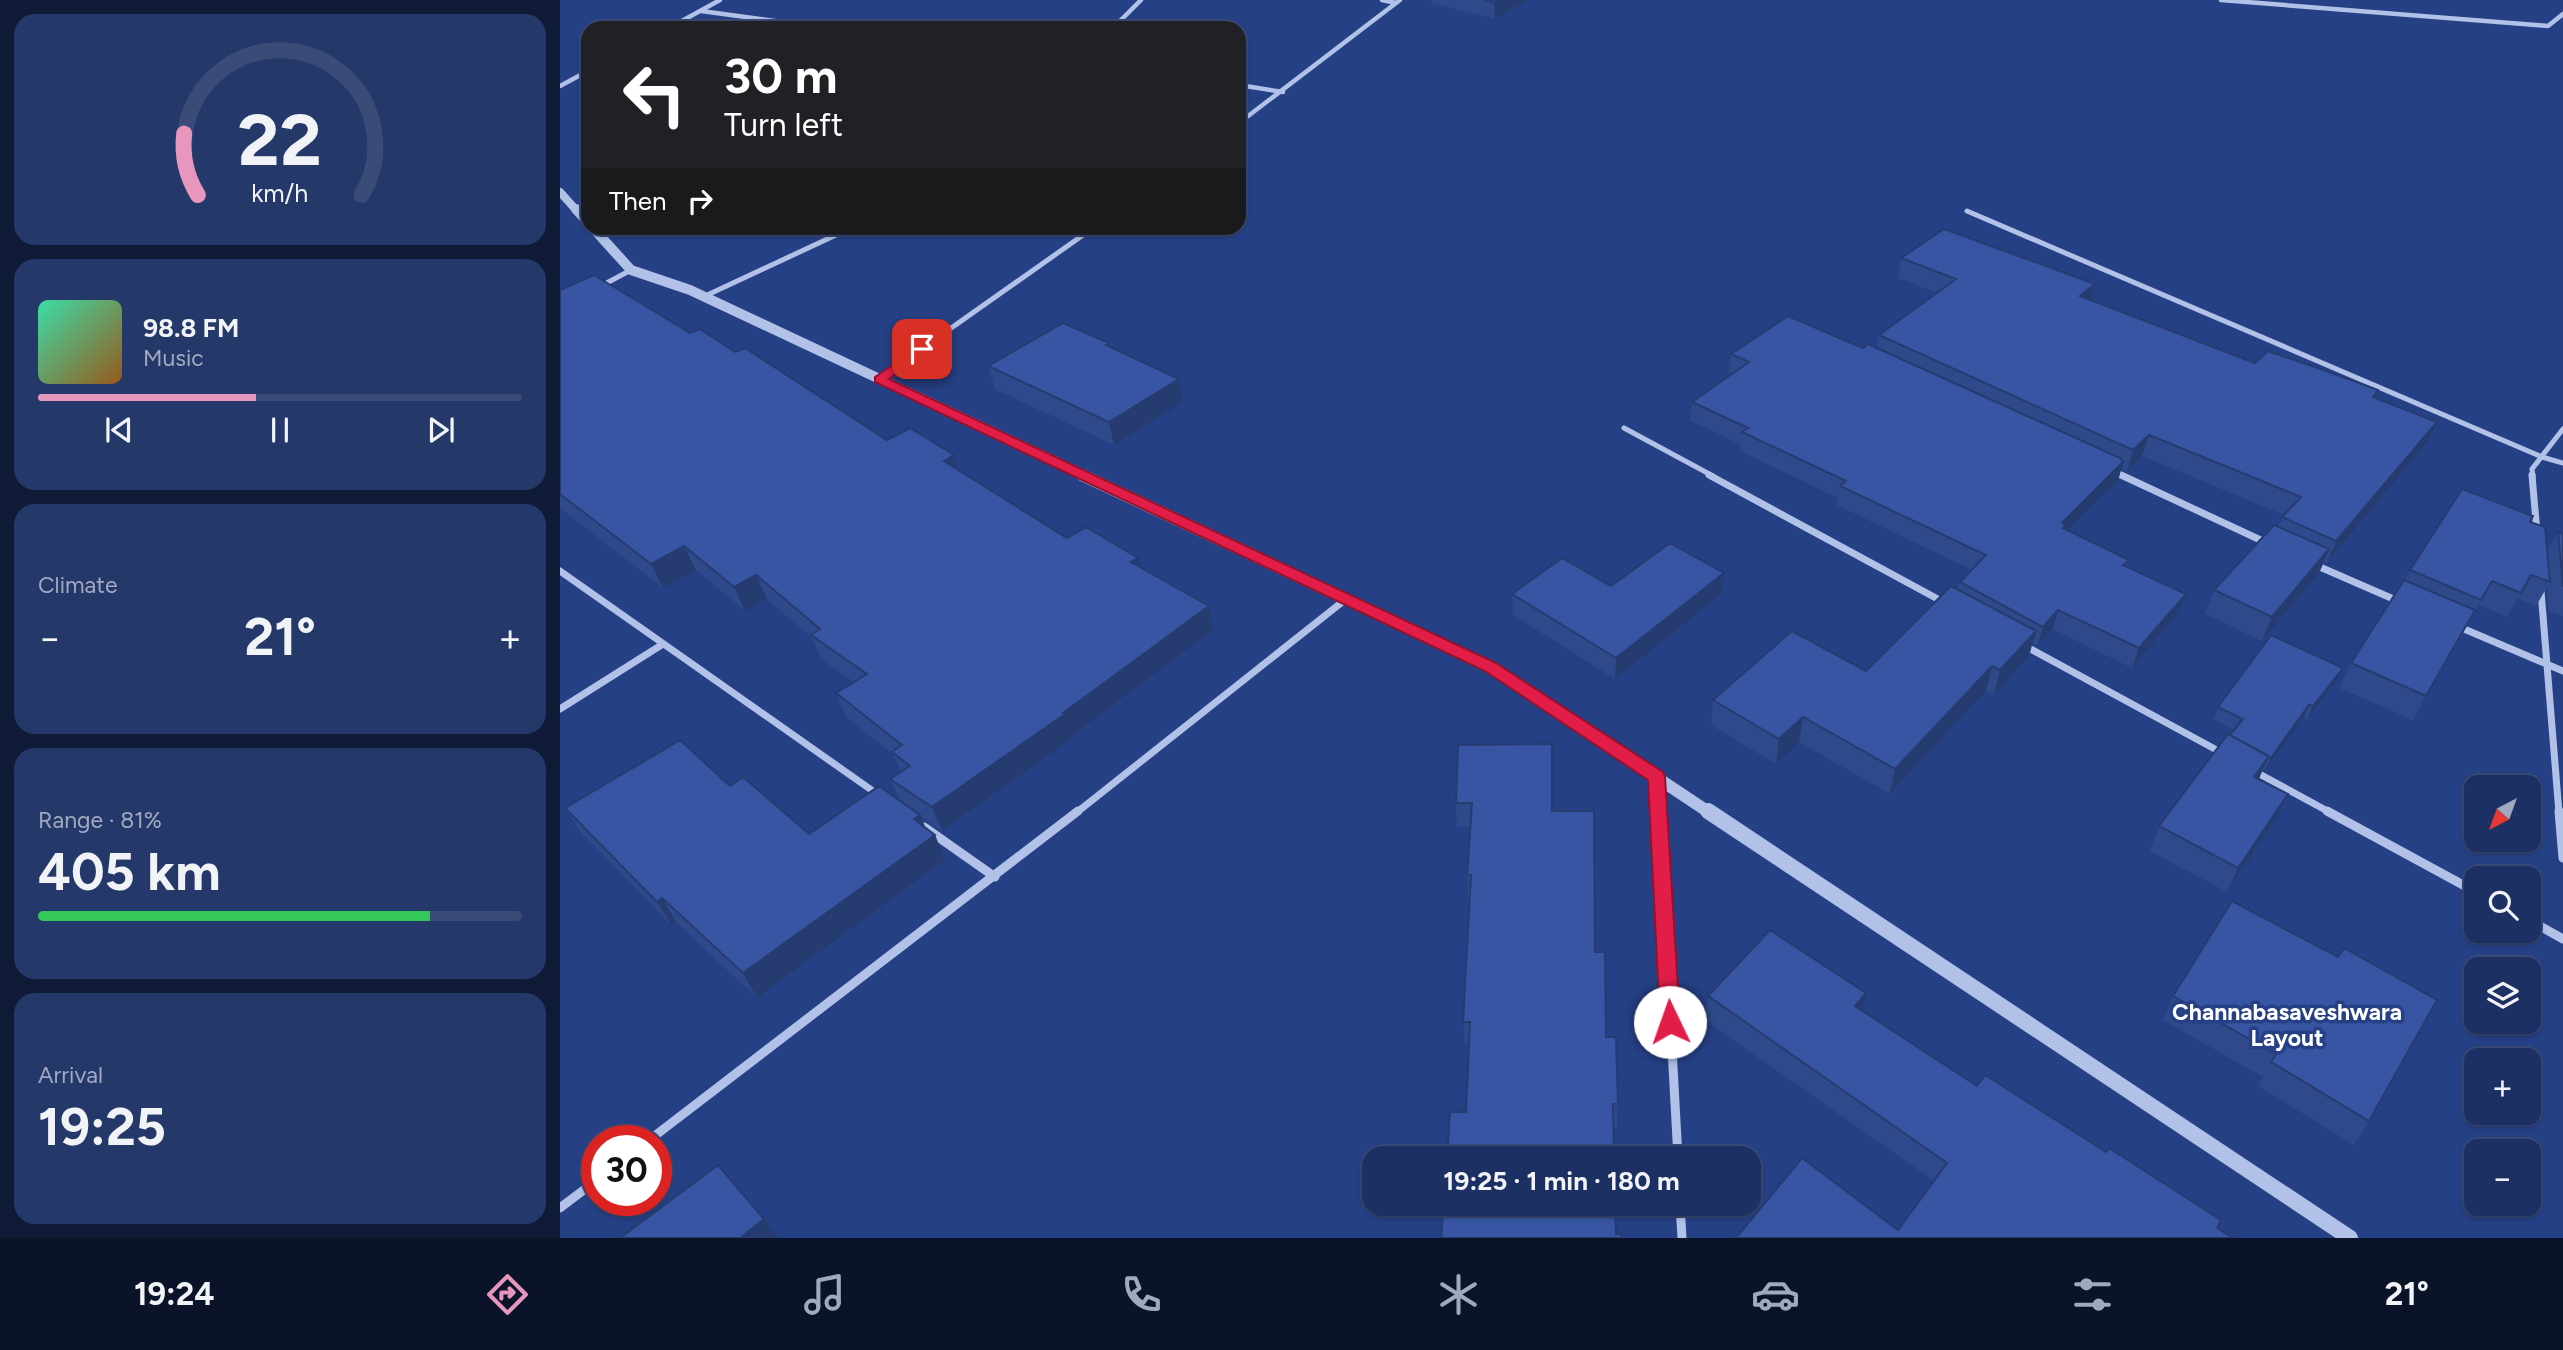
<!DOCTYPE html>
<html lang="en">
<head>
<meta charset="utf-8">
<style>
  :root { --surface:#1c3064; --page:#25386a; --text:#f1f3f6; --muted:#a0a9bf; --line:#3a4b78; --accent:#e797bd }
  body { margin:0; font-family:Figtree,sans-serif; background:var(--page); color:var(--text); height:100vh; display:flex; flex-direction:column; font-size:26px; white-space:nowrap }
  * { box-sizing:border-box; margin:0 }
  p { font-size:23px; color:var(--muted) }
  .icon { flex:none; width:38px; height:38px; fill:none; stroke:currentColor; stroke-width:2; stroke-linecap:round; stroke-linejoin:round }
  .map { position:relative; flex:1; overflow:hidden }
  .details { display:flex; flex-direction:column; gap:14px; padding:14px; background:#0f1a37; width:560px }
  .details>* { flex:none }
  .guide { position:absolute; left:21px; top:21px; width:665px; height:214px; border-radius:21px; box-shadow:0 2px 5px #0004,0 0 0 2px var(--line); background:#202124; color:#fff; overflow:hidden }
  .needle { width:46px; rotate:221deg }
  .tools { position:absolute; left:1904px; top:775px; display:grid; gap:14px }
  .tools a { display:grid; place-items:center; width:77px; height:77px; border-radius:14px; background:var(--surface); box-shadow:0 2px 5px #0004,0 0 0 2px var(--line); font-size:35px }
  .speed { position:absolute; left:21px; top:1125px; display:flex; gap:14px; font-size:35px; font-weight:700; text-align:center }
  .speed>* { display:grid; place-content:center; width:91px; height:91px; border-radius:50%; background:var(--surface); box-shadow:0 2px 5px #0004,0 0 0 2px var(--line); line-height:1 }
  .speed .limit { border:10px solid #d22; background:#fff; color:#111 }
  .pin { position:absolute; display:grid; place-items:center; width:60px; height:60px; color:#fff; margin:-30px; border-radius:14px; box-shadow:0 4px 10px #0006 }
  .me { position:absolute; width:77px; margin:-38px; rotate:357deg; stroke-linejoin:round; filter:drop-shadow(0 0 5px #0008) }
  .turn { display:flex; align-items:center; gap:24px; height:147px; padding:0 28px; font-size:32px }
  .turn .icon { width:91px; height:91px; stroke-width:2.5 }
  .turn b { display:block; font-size:49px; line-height:60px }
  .then { display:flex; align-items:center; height:66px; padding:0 28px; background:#0003; gap:14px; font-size:26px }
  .big { font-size:52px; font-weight:700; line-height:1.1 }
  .details .tile { flex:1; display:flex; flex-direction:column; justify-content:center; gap:10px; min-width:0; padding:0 24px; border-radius:21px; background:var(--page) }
  .details .dial { align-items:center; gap:0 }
  .dial svg { height:182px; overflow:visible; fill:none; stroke:var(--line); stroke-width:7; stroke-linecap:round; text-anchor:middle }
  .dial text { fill:var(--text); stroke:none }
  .song { display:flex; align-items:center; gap:21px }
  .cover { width:84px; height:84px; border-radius:10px; background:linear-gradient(135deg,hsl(160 70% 55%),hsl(30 70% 35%)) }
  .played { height:7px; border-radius:4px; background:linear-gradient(90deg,var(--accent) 45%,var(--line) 45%) }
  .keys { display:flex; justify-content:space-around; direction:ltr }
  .heat { display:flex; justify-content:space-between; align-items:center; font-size:38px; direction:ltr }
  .charge { height:10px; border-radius:5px; background:linear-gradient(90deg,#34c759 81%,var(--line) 0) }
  .trip { position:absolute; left:802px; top:1146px; width:399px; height:70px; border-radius:21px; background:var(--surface); box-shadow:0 2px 5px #0004,0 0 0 2px var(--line); font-weight:700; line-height:70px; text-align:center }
  .dock { display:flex; height:112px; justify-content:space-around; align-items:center; background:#0b1328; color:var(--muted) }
  .dock .icon { width:49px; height:49px }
  .dock .current { color:var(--accent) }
  .dock b { font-size:32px; color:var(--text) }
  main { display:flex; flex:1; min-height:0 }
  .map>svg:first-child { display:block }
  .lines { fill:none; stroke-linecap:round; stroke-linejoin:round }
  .minor-far3 { stroke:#b1c1e8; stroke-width:4.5 }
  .minor-far2 { stroke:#b1c1e8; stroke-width:5 }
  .minor-far1 { stroke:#b1c1e8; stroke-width:7 }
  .minor { stroke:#b1c1e8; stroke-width:9 }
  .tertiary-far3 { stroke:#b1c1e8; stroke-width:8 }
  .tertiary-far2 { stroke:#b1c1e8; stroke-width:10 }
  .tertiary-far1 { stroke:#b1c1e8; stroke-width:12 }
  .tertiary { stroke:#b1c1e8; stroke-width:16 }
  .wall { fill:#2f498b }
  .shaded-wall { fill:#263c71 }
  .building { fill:#3755a2; stroke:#263c71; stroke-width:2 }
  .route { fill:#e11d48; stroke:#92132f; stroke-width:2 }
  .labels { text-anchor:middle; stroke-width:7; stroke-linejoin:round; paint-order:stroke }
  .near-neighbourhood-label { font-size:23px; font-weight:bold; fill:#fff; stroke:#264085 }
</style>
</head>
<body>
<main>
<section class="details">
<div class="tile dial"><svg viewBox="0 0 100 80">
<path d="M14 69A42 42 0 1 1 86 69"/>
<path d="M14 69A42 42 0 0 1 8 42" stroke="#e797bd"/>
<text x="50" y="56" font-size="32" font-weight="700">22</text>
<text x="50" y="72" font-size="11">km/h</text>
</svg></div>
<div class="tile">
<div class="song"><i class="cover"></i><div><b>98.8 FM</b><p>Music</p></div></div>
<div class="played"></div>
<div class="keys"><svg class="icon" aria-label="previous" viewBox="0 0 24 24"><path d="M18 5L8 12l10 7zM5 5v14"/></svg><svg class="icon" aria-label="pause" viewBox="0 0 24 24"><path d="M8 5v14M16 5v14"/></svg><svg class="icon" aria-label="next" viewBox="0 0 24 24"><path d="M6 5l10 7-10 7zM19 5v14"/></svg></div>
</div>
<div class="tile"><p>Climate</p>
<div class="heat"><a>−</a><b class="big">21°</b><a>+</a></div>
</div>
<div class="tile"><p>Range · 81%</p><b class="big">405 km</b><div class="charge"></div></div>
<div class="tile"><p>Arrival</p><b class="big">19:25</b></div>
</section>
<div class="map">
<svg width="2003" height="1238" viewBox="0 0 2003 1238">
  <rect width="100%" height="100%" fill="#264085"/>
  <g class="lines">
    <!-- minor-far3 -->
    <path class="minor-far3" d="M 822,0 L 836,3
      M 1661,0 L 1988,26 L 2003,14
      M 141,11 L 266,28
      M 109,28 L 160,0
      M 553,28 L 581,0
      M 679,85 L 723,92
      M 0,86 L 28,71
      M 679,123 L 840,0"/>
    <!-- minor-far2 -->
    <path class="minor-far2" d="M 1407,211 L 1982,457 L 2003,463
      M 41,286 L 71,270
      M 143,297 L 291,228
      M 319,379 L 533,228
      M 1064,428 L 1153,476
      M 1553,471 L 1564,476
      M 1973,476 L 1972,469 L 2003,429"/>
    <!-- minor-far1 -->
    <path class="minor-far1" d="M 1149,475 L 1387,604
      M 1561,475 L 1707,543
      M 1972,475 L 1977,533
      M 1753,564 L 1838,601
      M 0,571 L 320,796
      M 1981,591 L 1999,813
      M 1897,626 L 2003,671
      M 1465,646 L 1664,754
      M 0,709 L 103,644
      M 1692,770 L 1771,813
      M 1097,778 L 1099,813
      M 516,813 L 786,599"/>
    <!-- minor -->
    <path class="minor" d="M 1099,811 L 1118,1158
      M 1767,811 L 1916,892
      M 1999,811 L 2003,858
      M 364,827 L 435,877
      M 1969,920 L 2003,939
      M 88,1141 L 518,811
      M 1120,1204 L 1122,1238
      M 0,1208 L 37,1180"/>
    <!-- tertiary-far3 -->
    <path class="tertiary-far3" d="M 0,192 L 17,211"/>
    <!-- tertiary-far2 -->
    <path class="tertiary-far2" d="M 16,209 L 28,222
      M 33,228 L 71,270 L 130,290 L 526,476"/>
    <!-- tertiary-far1 -->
    <path class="tertiary-far1" d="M 522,475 L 931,667 L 1150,813"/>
    <!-- tertiary -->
    <path class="tertiary" d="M 1148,811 L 1790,1238"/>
  </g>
  <!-- wall -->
  <path class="wall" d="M 871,0 L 968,0 L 935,19 L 871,3 Z
    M 1341,258 L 1535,284 L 1531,300 L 1695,363 L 1815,398 L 1877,422 L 1867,443 L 1767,563 L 1764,562 L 1759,573 L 1702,641 L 1645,614 L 1654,590 L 1718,527 L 1724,515 L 1582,456 L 1567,472 L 1561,469 L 1558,481 L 1508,531 L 1567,567 L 1619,613 L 1572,668 L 1493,629 L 1477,646 L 1472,643 L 1469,656 L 1434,695 L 1426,691 L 1330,794 L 1239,742 L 1216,764 L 1151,725 L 1153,700 L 1306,671 L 1398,590 L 1400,582 L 1412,570 L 1277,505 L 1278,498 L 1180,451 L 1181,445 L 1130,420 L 1132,402 L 1172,374 L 1169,372 L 1171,354 L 1317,348 L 1319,335 L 1377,293 L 1338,278 Z
    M 0,290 L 130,333 L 175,352 L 327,440 L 394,455 L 398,470 L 507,538 L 580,567 L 653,630 L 512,736 L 513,738 L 382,831 L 360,816 L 365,827 L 375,835 L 385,860 L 197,998 L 117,923 L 112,926 L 21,833 L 5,808 L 170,786 L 249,834 L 340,801 L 330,779 L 341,772 L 334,755 L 286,717 L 276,693 L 294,682 L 261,659 L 252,638 L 207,599 L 185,611 L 136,570 L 103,588 L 0,508 Z
    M 549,343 L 550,347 L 623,402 L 554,445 L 435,389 L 428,366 Z
    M 1973,516 L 1970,522 L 1987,551 L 1998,532 L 2003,534 L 2003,616 L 1989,611 L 1987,587 L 1976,606 L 1958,599 L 1947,617 L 1919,605 L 1853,720 L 1779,688 L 1791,663 L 1845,581 L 1850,570 Z
    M 1164,573 L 1162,594 L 1055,679 L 953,615 L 952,594 L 1051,586 Z
    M 1777,681 L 1747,719 L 1744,717 L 1705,770 L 1703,769 L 1699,779 L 1717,818 L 1667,892 L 1590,851 L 1599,826 L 1675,730 L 1653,719 L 1658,707 Z
    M 898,745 L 992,811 L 1035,952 L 1046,1037 L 1058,1104 L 1057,1128 L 906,1112 L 909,1046 L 905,1046 L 903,1022 L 910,899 L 908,899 L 907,875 L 910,827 L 897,827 L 896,803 Z
    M 1672,901 L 1809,1121 L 1794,1145 L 1698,1086 L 1703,1077 L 1603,1020 L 1613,996 Z
    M 1306,993 L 1302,1010 L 1417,1086 L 1546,1152 L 1661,1220 L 1338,1230 L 1374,1181 L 1145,1020 L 1148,996 Z"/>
  <!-- shaded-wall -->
  <path class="shaded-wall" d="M 939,0 L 968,0 L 935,19 L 934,3 Z
    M 1535,284 L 1530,304 L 1520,296 Z
    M 619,379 L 623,402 L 554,445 L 549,422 Z
    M 1877,422 L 1867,443 L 1767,563 L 1776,541 Z
    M 1589,435 L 1582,456 L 1567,472 L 1573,450 Z
    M 394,455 L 401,479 L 384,461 Z
    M 1563,462 L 1558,481 L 1503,535 L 1502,523 Z
    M 124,546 L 136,570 L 103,588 L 91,564 Z
    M 1769,549 L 1759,573 L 1702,641 L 1712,617 Z
    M 578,558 L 583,582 L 571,562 Z
    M 1164,573 L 1162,594 L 1055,679 L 1056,658 Z
    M 196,575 L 207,599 L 185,611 L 174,587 Z
    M 1626,594 L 1619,613 L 1572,668 L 1579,648 Z
    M 649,606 L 653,630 L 512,736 L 513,738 L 382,831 L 372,807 Z
    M 1498,610 L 1493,629 L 1477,646 L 1483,627 Z
    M 1915,610 L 1902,634 L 1853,720 L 1866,696 Z
    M 1476,631 L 1469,656 L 1434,695 L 1440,670 Z
    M 1432,666 L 1426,691 L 1330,794 L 1335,769 Z
    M 1783,668 L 1777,681 L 1747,719 L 1753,706 Z
    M 1749,705 L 1744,717 L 1705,770 L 1711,758 Z
    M 1243,717 L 1239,742 L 1216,764 L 1219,739 Z
    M 1709,756 L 1698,780 L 1694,777 Z
    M 1728,794 L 1717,818 L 1667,892 L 1678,868 Z
    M 360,815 L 370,839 L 375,835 L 385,860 L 197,998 L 183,973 Z
    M 102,898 L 117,923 L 112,926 L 97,902 Z
    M 1306,993 L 1301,1017 L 1295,1006 Z
    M 204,1219 L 217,1238 L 180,1238 Z"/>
  <!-- building -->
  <path class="building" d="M 924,0 L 939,0 L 934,3 Z
    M 1384,229 L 1535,284 L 1520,296 L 1695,363 L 1708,351 L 1766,371 L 1818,390 L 1813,397 L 1877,422 L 1776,541 L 1722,517 L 1741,497 L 1589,435 L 1573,450 L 1319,335 L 1396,279 L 1341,258 Z
    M 34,275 L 130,333 L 140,329 L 175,352 L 185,348 L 327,440 L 350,428 L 394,455 L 384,461 L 507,538 L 526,527 L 578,558 L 571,562 L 649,606 L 503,713 L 505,714 L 372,807 L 330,779 L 350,766 L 332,752 L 342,745 L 276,693 L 307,674 L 251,635 L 260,629 L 196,575 L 174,587 L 124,546 L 91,564 L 0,494 L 0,290 Z
    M 1228,316 L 1303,348 L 1308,344 L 1560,458 L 1563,462 L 1502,523 L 1506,525 L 1503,528 L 1569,560 L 1563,565 L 1626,594 L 1579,648 L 1498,610 L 1483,627 L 1400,582 L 1426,555 L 1280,486 L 1286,481 L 1182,432 L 1188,428 L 1132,402 L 1189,362 L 1171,354 Z
    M 503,323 L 549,343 L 546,345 L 619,379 L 549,422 L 428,366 Z
    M 1902,489 L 1973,516 L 1970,522 L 1985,527 L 1990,582 L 1971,575 L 1961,593 L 1932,581 L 1921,600 L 1850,570 Z
    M 1714,525 L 1769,549 L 1712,617 L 1654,590 Z
    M 1998,532 L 2003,534 L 2003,587 Z
    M 1110,543 L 1164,573 L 1056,658 L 952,594 L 1002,558 L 1051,586 Z
    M 1844,580 L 1915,610 L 1866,696 L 1791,663 Z
    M 1391,586 L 1476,631 L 1440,670 L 1432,666 L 1335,769 L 1243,717 L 1219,739 L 1153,700 L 1232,631 L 1306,671 Z
    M 1711,635 L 1783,668 L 1753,706 L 1749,705 L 1711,758 L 1670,735 L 1683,719 L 1658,707 Z
    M 1668,734 L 1709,756 L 1694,777 L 1728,794 L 1678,868 L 1599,826 Z
    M 120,740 L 170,786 L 183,777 L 249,834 L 319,786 L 360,815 L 354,819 L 375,835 L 183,973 L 102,898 L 97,902 L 5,808 Z
    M 992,744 L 992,811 L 1034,811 L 1035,952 L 1045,952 L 1046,1037 L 1056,1037 L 1058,1104 L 1053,1104 L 1054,1158 L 887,1158 L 890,1112 L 906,1112 L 910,1022 L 903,1022 L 911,875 L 907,875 L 912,803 L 896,803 L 898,745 Z
    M 1672,901 L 1778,957 L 1784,948 L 1877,1000 L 1809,1121 L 1711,1062 L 1716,1054 L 1613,996 Z
    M 1210,930 L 1306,993 L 1295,1006 L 1417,1086 L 1425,1075 L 1546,1152 L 1549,1148 L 1661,1220 L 1657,1228 L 1673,1238 L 1176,1238 L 1242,1158 L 1338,1230 L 1387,1163 L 1148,996 Z
    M 158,1165 L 204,1219 L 180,1238 L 60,1238 Z
    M 884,1204 L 1055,1204 L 1056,1234 L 1061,1234 L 1061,1238 L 881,1238 Z"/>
  <!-- route -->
  <path class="route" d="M 362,345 L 366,346 L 366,352 L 329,379 L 936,663 L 1103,772 L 1105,777 L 1120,1022 L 1117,1028 L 1110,1031 L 1103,1028 L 1100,1022 L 1088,780 L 925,671 L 315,382 L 315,377 Z"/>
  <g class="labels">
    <!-- near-neighbourhood labels -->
    <g class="near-neighbourhood-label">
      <text x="1727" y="1020">Channabasaveshwara<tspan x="1727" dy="26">Layout</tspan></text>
    </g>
  </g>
</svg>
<div class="tools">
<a><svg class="needle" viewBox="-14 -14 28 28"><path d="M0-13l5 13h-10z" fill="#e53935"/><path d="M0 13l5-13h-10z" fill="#a0a9bf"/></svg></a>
<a><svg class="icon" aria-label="search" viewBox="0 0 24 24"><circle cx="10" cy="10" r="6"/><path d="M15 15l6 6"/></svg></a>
<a><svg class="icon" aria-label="layers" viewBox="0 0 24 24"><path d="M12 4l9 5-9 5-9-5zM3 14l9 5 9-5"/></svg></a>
<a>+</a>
<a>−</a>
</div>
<div class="speed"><div class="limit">30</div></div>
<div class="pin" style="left:362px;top:349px;background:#d93025"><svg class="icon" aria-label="arrive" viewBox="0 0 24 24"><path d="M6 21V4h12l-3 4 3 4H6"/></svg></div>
<svg class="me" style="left:1110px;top:1022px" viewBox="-20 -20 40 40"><circle r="19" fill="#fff"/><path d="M0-13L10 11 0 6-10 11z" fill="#e11d48"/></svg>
<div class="trip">19:25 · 1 min · 180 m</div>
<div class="guide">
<div class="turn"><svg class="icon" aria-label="left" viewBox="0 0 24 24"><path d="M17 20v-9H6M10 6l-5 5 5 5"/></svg><div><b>30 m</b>Turn left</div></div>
<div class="then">Then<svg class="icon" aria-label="right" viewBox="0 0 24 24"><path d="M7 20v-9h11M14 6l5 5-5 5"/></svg></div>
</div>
</div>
</main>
<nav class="dock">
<b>19:24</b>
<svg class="icon current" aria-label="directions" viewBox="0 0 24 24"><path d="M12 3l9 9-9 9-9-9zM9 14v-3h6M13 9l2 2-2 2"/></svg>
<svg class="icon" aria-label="music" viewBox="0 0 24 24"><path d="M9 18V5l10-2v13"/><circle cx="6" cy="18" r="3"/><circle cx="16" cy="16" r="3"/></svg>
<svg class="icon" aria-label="phone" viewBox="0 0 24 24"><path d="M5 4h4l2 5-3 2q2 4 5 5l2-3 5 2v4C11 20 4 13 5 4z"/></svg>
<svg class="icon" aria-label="climate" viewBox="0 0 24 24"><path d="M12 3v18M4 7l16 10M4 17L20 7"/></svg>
<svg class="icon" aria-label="car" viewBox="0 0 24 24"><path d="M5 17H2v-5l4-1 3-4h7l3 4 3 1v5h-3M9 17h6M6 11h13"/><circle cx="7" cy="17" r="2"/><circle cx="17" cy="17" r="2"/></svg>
<svg class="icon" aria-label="filters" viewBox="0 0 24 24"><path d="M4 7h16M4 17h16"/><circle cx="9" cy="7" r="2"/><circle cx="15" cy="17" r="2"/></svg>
<b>21°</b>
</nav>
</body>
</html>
